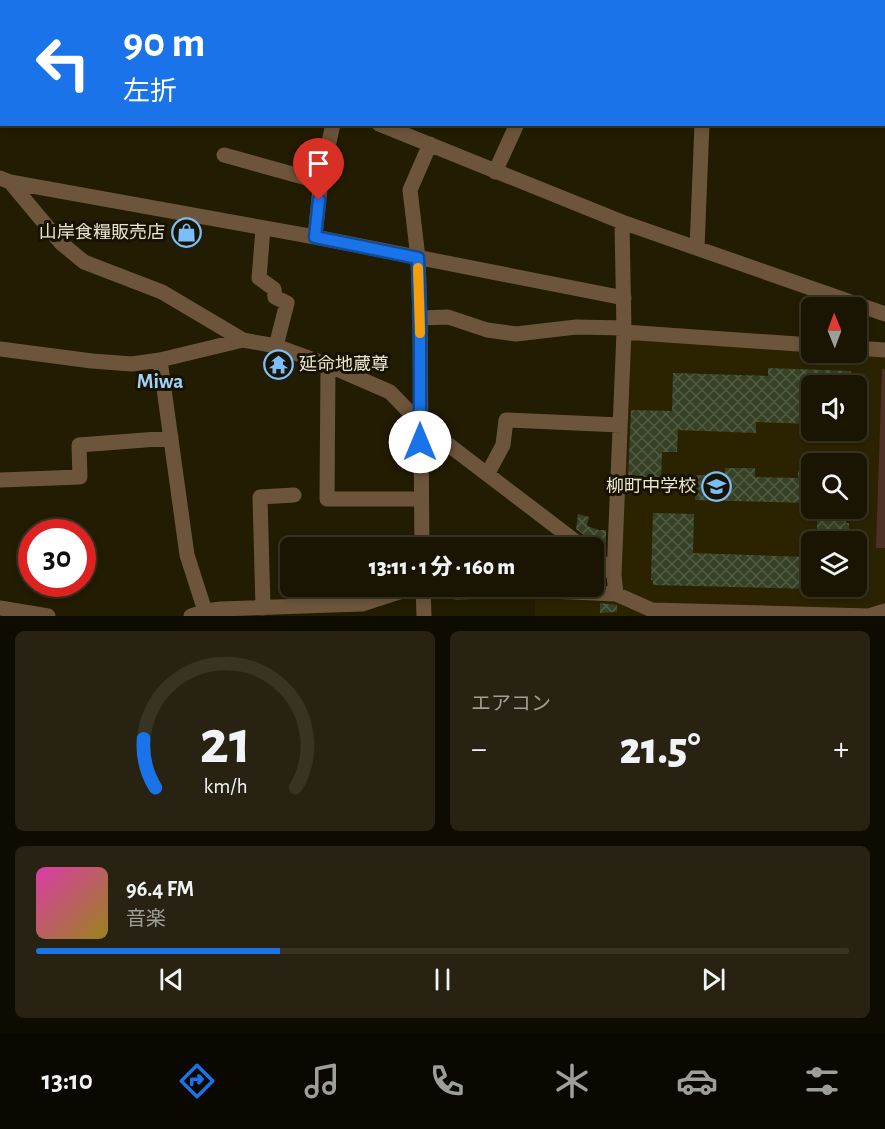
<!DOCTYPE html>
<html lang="ja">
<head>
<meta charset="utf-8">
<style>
  :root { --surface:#1a1502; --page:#272211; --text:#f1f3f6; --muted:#9f9f99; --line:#383424; --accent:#1a73e8 }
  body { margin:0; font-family:"Alegreya Sans","Noto Sans JP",sans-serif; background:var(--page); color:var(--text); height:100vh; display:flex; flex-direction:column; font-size:22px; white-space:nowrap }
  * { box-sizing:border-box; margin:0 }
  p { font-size:20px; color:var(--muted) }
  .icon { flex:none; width:33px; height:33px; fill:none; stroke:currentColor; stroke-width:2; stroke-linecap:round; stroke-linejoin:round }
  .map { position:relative; height:616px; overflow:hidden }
  .drawer { display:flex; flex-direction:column; gap:15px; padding:15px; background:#0e0c01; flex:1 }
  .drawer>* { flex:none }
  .banner { position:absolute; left:0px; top:0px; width:885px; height:126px; box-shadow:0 3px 9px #0003,0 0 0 2px var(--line); background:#1a73e8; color:#fff; overflow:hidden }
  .needle { width:39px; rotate:359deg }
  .controls { position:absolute; left:801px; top:297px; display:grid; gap:12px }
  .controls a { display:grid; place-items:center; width:66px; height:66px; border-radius:9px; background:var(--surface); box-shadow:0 3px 9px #0003,0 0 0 2px var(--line); font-size:30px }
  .speed { position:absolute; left:18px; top:519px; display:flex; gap:12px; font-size:30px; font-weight:700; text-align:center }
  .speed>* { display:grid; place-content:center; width:78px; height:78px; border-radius:50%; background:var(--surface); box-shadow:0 3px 9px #0003,0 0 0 2px var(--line); line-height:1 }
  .speed .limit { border:9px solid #d22; background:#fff; color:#111 }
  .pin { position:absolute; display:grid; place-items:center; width:51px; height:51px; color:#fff; margin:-62px -26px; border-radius:50% 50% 50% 0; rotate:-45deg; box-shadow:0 0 6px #0007 }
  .pin .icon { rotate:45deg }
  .me { position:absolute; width:66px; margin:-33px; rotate:0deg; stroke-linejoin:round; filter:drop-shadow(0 0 4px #0008) }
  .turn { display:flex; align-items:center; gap:21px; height:126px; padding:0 24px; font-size:27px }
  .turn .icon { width:78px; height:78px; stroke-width:2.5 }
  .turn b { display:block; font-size:42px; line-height:51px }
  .big { font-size:45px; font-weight:800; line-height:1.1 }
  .drawer .tile { flex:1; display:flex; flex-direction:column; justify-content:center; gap:9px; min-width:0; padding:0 21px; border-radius:9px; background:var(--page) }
  .drawer .dial { align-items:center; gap:0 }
  .dial svg { height:156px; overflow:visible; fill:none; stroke:var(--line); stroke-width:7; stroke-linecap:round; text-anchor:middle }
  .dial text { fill:var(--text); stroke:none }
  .song { display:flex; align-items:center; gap:18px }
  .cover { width:72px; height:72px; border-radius:9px; background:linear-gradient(135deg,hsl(320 70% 55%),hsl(50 70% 35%)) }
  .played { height:6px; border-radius:3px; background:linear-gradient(90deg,var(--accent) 30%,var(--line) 30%) }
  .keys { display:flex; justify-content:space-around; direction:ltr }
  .heat { display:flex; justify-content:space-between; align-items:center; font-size:33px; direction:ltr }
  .drawer .tiles { flex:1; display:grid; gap:15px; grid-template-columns:1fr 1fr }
  .tile:last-child { grid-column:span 2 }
  .trip { position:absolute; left:280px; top:537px; width:324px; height:60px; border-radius:9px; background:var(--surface); box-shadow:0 3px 9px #0003,0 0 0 2px var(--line); font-weight:800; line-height:60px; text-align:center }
  .tab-bar { display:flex; height:96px; justify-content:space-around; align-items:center; background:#0a0801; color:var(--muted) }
  .tab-bar .icon { width:42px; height:42px }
  .tab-bar .active { color:var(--accent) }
  .tab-bar b { font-size:27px; color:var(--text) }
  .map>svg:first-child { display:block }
  .built { fill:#2b2300; fill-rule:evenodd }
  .grass { fill:#4d3129 }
  .building { fill:url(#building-cross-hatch) }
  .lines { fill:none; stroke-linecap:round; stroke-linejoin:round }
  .minor { stroke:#6d553c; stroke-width:15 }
  .route-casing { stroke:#114b97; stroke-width:15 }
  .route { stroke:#1a73e8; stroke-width:10 }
  .slow { stroke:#f59e0b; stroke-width:10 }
  .labels { text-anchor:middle; stroke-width:6; stroke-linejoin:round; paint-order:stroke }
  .poi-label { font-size:18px; fill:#e8e4d4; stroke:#181200; text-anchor:end }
  .quarter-label { font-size:21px; font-weight:bold; fill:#a1d1fd; stroke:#181200 }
</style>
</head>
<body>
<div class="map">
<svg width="885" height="616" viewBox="0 0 885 616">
  <defs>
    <pattern id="building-cross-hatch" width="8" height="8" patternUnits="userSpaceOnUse" patternTransform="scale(1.5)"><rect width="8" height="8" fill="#364125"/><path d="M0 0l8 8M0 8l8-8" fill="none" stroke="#535c44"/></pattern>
  </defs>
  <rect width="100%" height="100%" fill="#221c02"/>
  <!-- built -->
  <path class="built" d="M 584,0 L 885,0 L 885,86 L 884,86 L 884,2 Z
    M 627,339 L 811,349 L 812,352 L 885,354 L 885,607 L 868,613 L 651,605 L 623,591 L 619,585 ZM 812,386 L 856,386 L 856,430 L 812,430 ZM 812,464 L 856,464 L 856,508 L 812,508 ZM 812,542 L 856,542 L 856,586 L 812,586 Z
    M 535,594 L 617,598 L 664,616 L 535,616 Z"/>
  <!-- grass -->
  <path class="grass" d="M 882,369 L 885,369 L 885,548 L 876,548 Z"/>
  <!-- building -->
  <path class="building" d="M 768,368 L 851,371 L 851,386 L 812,386 L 812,424 L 756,422 L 756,433 L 678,430 L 677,452 L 662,452 L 661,479 L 628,478 L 631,410 L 672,411 L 673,373 L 768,376 Z
    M 725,468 L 755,468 L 755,477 L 798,478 L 798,471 L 812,471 L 812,503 L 695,500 L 696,475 L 725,476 Z
    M 653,513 L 694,514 L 693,553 L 805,557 L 805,567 L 812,567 L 812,589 L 653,585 L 653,580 L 651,580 Z
    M 578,514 L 589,517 L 587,526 L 599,530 L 606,530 L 606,543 L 592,543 L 589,539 L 576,529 Z
    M 817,521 L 846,521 L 846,523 L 849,523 L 849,542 L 817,542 Z
    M 600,603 L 617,605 L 617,612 L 600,613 Z"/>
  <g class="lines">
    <!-- minor -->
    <path class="minor" d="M 35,0 L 39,2
      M 384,0 L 384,2
      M 508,0 L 508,2
      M 580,0 L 580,2
      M 23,2 L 23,0
      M 168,2 L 168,0
      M 260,2 L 262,0
      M 0,103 L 2,96
      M 379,124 L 622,222 L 885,314
      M 224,155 L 321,182
      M 495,172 L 517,124
      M 0,178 L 10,182 L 315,237 L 624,298
      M 10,182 L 61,243 L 84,262 L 162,292 L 243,340 L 276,346 L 328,365 L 390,392 L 420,423 L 584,548
      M 263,229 L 259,278 L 274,289 L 275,297 L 287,303 L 276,346
      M 315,237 L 321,178 L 333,124
      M 697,248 L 702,124
      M 420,318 L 448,317 L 487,330 L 516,334 L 576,327 L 624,328
      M 624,332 L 812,345
      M 856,348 L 885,350
      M 0,349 L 92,361 L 132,364 L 160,360 L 243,340
      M 160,360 L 187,555 L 205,611
      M 328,365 L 327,499 L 420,499
      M 488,473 L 503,445 L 506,420 L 620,425
      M 0,480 L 80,477 L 79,445 L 171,438
      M 422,548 L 420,318 L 418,258 L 410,190 L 430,144
      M 594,555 L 614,575
      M 423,586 L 424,616
      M 616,594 L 614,575 L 624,332 L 622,222
      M 0,608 L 48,616
      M 263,608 L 260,497 L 294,495
      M 191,616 L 205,611 L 221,609 L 362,604 L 405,590 L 423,587 L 436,590 L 457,592 L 527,590 L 616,594 L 652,610 L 869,616 L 885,611"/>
  </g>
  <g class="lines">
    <defs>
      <path id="route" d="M 319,200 L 315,237 L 418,258 L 420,318 L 420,442"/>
    </defs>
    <!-- route casing -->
    <use href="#route" class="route-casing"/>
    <!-- route -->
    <use href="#route" class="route"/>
    <!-- slow -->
    <path class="slow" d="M 418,268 L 420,333"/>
  </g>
  <!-- icons -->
  <defs>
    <symbol id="shop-ring" viewBox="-11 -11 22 22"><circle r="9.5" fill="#181200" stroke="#7cbef9" stroke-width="1.5"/><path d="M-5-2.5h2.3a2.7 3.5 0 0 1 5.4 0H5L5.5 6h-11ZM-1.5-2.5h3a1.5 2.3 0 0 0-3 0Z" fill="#7cbef9"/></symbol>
    <symbol id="temple-ring" viewBox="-11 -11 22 22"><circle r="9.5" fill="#181200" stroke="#7cbef9" stroke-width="1.5"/><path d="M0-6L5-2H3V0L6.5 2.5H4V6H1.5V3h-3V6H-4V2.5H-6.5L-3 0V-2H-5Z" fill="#7cbef9"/></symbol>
    <symbol id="school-ring" viewBox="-11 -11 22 22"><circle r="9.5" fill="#181200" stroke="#7cbef9" stroke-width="1.5"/><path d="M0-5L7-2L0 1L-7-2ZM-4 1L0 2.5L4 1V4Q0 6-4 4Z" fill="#7cbef9"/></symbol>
  </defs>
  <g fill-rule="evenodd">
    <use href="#shop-ring" x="170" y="216" width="33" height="33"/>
    <use href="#temple-ring" x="262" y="348" width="33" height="33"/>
    <use href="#school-ring" x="700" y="470" width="33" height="33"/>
  </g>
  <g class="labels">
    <!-- poi labels -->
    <g class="poi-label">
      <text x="165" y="238">山岸食糧販売店</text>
      <text x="299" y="370" text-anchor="start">延命地蔵尊</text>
      <text x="696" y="492">柳町中学校</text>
    </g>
    <!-- quarter labels -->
    <g class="quarter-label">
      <text x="160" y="388">Miwa</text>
    </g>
  </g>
</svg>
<div class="controls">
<a><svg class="needle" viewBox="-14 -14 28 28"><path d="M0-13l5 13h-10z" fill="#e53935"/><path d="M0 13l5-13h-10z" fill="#9f9f99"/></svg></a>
<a><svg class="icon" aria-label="sound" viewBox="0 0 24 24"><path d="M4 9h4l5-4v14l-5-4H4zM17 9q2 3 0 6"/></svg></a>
<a><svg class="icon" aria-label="search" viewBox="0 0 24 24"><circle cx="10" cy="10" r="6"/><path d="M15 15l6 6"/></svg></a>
<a><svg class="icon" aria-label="layers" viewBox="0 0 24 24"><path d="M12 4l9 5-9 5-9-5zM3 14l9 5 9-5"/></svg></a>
</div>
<div class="speed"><div class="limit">30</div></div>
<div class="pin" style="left:319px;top:200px;background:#d93025"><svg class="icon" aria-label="arrive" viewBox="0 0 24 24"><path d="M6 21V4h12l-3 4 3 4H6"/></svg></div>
<svg class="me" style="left:420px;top:442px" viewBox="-20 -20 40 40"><circle r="19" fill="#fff"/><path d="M0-13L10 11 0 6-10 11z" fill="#1a73e8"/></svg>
<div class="trip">13:11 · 1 分 · 160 m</div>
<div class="banner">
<div class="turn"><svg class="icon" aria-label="left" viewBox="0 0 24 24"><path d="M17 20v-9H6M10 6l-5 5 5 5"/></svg><div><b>90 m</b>左折</div></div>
</div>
</div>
<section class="drawer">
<div class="tiles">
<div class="tile dial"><svg viewBox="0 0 100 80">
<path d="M14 69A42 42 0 1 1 86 69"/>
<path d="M14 69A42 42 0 0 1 8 44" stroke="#1a73e8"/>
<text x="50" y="56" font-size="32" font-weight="700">21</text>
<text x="50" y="72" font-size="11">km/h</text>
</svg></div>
<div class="tile"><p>エアコン</p>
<div class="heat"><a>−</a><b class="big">21.5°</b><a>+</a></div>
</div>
<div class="tile">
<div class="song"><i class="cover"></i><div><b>96.4 FM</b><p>音楽</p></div></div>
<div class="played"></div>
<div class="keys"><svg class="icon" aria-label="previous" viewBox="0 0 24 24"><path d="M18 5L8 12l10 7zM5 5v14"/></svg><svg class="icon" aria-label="pause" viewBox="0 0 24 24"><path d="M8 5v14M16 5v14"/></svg><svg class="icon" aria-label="next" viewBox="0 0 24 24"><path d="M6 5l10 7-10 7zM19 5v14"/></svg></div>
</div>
</div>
</section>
<nav class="tab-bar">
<b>13:10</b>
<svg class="icon active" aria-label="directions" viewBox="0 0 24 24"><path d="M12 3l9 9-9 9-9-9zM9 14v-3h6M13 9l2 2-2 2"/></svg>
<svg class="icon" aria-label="music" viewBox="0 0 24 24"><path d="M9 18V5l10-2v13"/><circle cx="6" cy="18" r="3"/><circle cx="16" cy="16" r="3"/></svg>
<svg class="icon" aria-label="phone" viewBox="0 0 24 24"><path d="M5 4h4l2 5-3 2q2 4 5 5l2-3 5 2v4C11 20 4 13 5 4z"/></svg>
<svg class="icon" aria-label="climate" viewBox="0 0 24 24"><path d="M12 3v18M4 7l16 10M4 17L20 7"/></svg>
<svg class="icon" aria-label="car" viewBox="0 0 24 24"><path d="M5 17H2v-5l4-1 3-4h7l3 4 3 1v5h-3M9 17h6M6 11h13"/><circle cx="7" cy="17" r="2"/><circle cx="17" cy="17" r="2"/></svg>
<svg class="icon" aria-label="filters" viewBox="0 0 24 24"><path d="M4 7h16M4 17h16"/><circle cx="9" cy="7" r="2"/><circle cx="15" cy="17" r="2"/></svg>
</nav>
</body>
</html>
